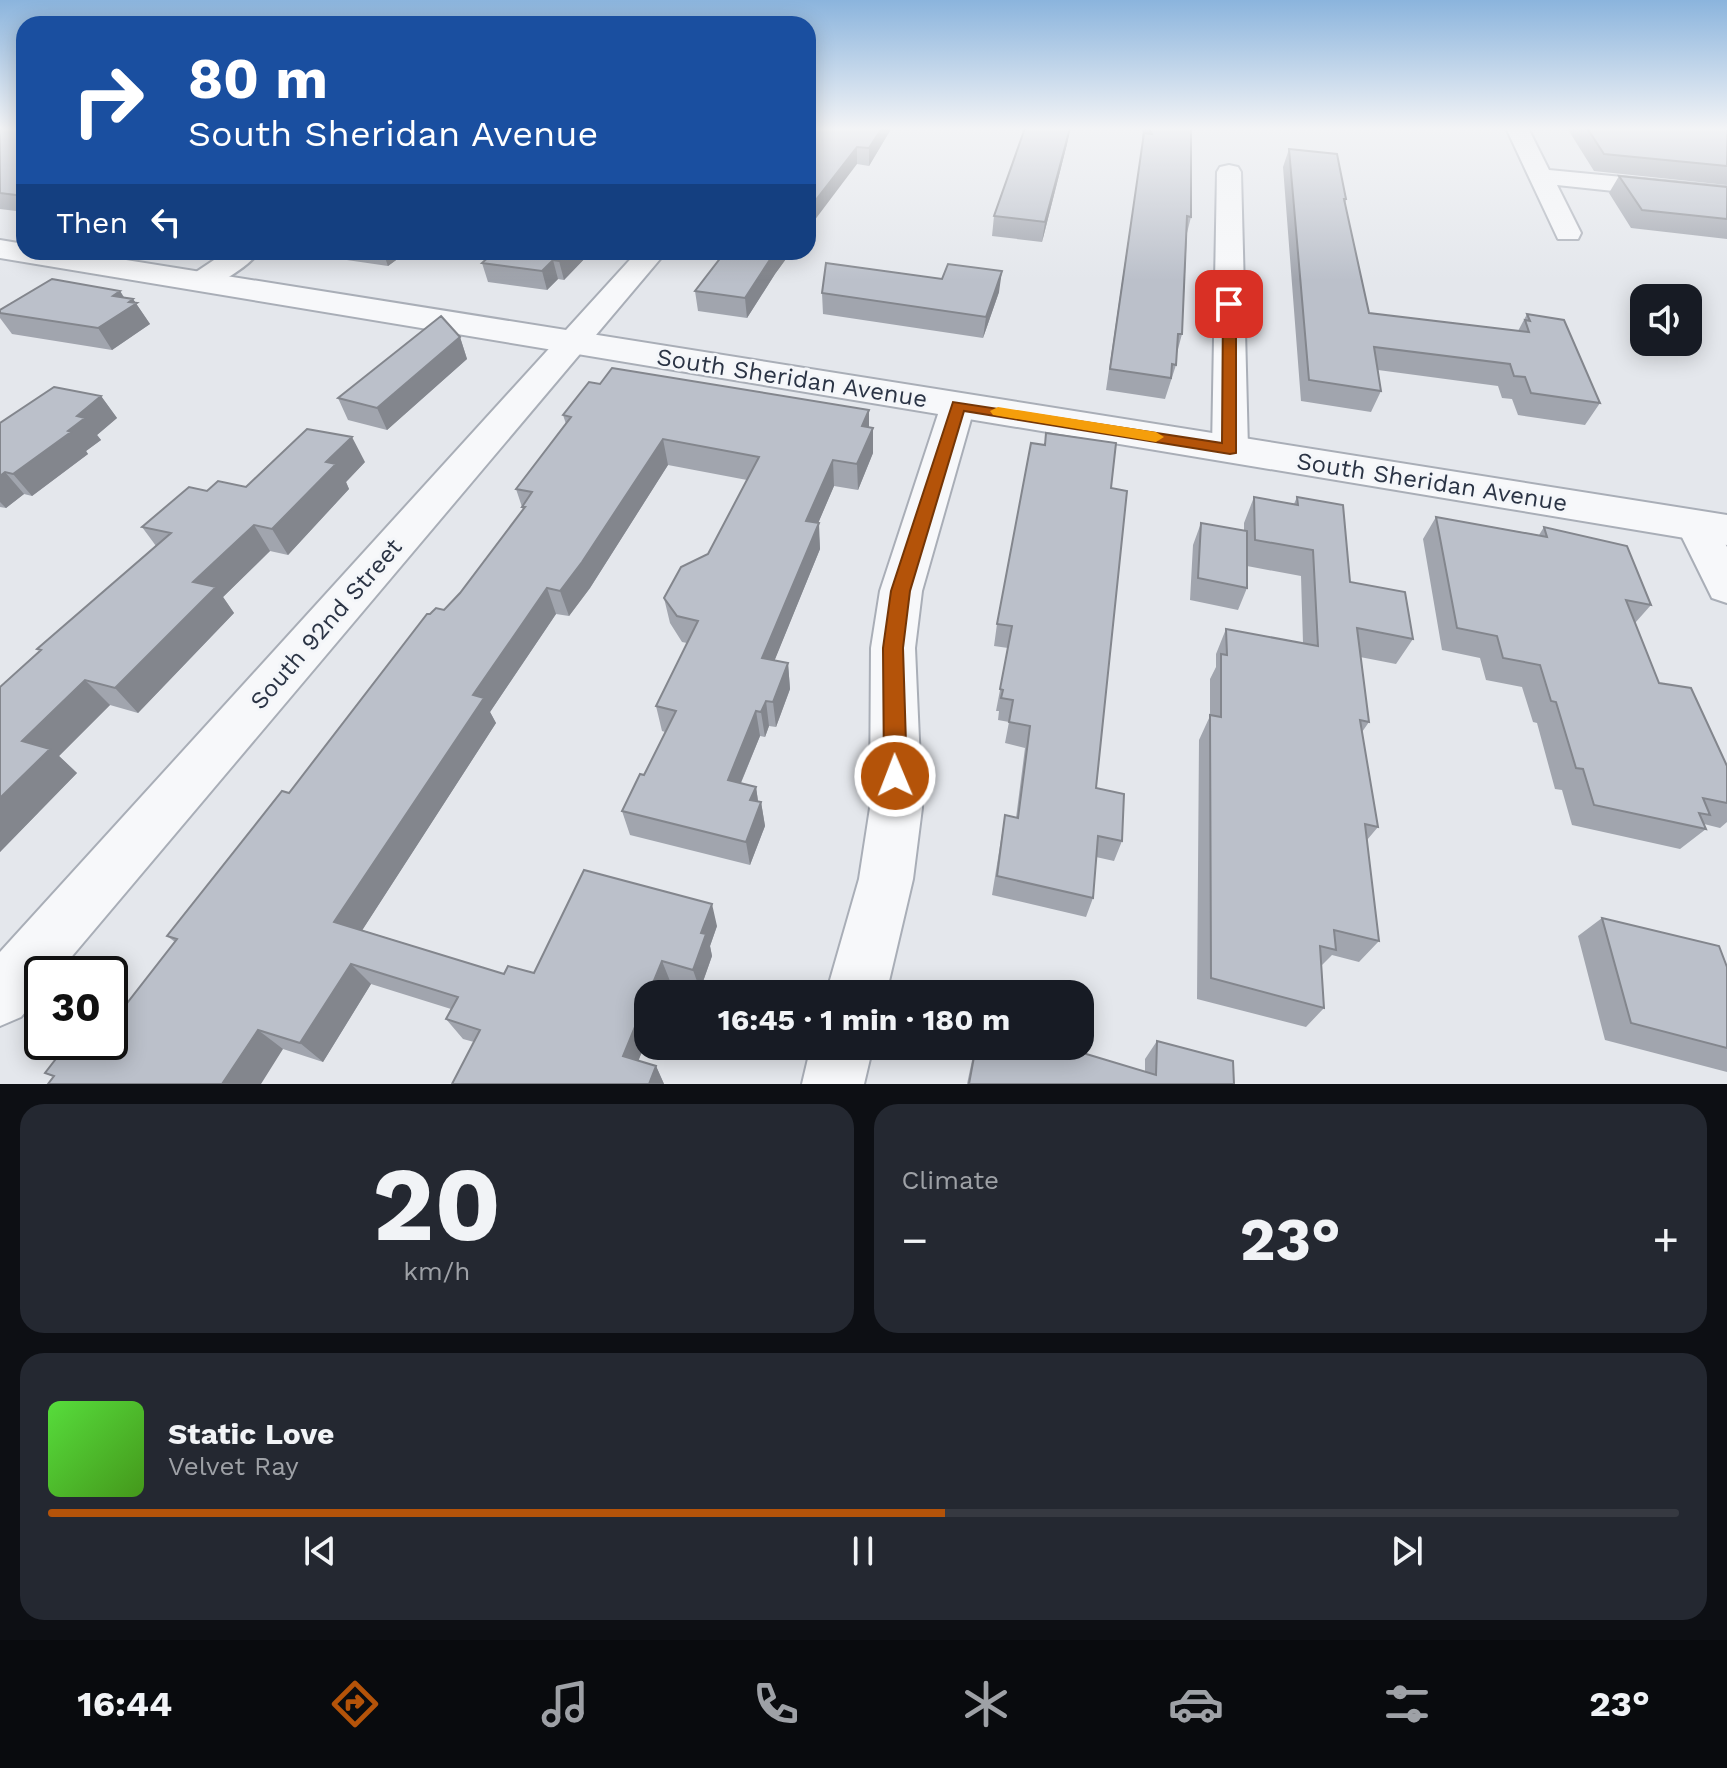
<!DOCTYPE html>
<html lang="en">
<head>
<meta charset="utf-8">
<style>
  :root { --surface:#171b24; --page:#242831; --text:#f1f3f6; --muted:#9ea1a6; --line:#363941; --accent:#b45309 }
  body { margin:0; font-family:"Work Sans",sans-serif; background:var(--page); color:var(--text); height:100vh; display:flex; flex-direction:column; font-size:30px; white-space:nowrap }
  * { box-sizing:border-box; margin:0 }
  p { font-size:26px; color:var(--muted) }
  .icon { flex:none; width:44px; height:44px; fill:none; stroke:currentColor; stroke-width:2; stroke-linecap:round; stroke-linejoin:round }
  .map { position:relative; height:1084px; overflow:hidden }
  .details { display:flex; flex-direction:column; gap:20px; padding:20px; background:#0d0f14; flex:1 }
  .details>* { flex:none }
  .guide { position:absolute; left:16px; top:16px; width:800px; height:244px; border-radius:24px; box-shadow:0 4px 20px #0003; background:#1a4fa0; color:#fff; overflow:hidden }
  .buttons { position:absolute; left:1630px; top:284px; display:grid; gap:16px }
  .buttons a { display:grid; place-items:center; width:72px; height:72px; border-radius:16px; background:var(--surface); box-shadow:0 4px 20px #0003; font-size:40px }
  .speed { position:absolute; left:24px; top:956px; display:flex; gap:16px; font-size:40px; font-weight:700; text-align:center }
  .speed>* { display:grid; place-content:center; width:104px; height:104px; border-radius:50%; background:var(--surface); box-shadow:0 4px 20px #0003; line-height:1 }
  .speed .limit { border:4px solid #111; border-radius:12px; background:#fff; color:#111 }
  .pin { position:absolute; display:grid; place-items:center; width:68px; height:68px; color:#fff; margin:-34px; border-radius:16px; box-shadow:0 4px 12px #0006 }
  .me { position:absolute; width:88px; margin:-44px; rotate:359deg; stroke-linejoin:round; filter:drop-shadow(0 0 6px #0008) }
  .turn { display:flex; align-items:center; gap:28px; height:168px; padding:0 40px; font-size:36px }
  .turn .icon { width:104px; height:104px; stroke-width:2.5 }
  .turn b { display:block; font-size:56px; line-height:68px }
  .then { display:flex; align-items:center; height:76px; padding:0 40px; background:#0003; gap:16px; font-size:30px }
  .big { font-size:60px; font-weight:700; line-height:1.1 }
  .details .card { flex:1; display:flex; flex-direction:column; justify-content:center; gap:12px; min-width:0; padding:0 28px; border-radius:24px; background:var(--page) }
  .details .dial { align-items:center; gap:0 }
  .dial b { font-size:104px; line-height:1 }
  .song { display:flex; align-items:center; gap:24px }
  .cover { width:96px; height:96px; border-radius:12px; background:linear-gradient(135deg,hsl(110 70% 55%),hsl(100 70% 35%)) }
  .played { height:8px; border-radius:4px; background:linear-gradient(90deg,var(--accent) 55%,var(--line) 55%) }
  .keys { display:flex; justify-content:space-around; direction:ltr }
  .heat { display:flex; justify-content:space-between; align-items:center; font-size:44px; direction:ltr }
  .details .tiles { flex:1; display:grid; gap:20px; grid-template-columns:1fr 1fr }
  .card:last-child { grid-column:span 2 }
  .trip { position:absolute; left:634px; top:980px; width:460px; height:80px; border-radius:24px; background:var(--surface); box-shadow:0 4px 20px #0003; font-weight:700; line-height:80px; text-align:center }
  .menu { display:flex; height:128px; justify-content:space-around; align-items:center; background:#090b0e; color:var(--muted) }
  .menu .icon { width:56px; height:56px }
  .menu .selected { color:var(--accent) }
  .menu b { font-size:36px; color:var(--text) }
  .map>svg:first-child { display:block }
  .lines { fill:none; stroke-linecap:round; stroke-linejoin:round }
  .minor-casing { stroke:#a9aeb7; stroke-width:4 }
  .tertiary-casing { stroke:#a9aeb7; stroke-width:4 }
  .minor { fill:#f7f8fa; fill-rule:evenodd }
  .tertiary { fill:#f7f8fa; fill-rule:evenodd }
  .wall { fill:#a1a5ae }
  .shaded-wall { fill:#83868d }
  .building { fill:#bbc0ca; stroke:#83868d; stroke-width:2 }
  .route { fill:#b45309; stroke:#753606; stroke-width:2 }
  .slow { fill:#f59e0b }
  .labels { text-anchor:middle; stroke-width:6; stroke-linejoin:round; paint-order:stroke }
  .street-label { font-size:24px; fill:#2b3445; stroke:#f4f6f9 }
</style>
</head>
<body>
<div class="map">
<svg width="1727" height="1084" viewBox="0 0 1727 1084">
  <rect width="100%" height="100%" fill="#e4e7ec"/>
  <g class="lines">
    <defs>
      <path id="minor" d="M 1506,128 L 1528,128 L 1549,170 L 1727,187 L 1727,203 L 1557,185 L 1581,233 L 1578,239 L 1558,239 Z
        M 1229,165 L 1238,167 L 1241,172 L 1248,449 L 1243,457 L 1230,460 L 1217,457 L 1212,449 L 1217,172 L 1220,167 Z
        M 226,252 L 259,252 C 247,268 209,293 190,288 L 185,282 L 190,276 Z
        M 637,252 L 666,252 L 57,974 L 42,974 L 42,992 L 21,1017 L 0,1026 L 0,952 Z
        M 958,395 L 970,398 L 975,405 L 922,591 L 915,648 L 922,808 L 913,879 L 886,994 L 826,994 L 859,879 L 870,808 L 871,648 L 880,591 L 941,405 L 946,398 Z
        M 1696,511 L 1710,515 L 1727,547 L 1727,603 L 1712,598 L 1676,525 L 1682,515 Z
        M 811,1046 L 873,1046 L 864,1084 L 802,1084 Z"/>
      <path id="tertiary" d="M 0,240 L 24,244 L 24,252 L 76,252 L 1727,515 L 1727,545 L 0,258 Z"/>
    </defs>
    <!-- minor casing -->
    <use href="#minor" class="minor-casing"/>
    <!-- tertiary casing -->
    <use href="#tertiary" class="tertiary-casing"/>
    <!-- minor -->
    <use href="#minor" class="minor"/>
    <!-- tertiary -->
    <use href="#tertiary" class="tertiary"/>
  </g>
  <!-- wall -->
  <path class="wall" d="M 24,128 L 24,212 L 0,209 L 0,130 Z
    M 808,128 L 891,129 L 869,166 L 857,164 Z
    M 1070,128 L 1067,144 L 1042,242 L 992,236 L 994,216 Z
    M 1143,128 L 1191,128 L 1191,217 L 1187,233 L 1182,334 L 1177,353 L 1176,365 L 1165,399 L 1106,390 L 1143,140 L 1142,138 Z
    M 1567,128 L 1727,128 L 1727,185 L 1594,171 Z
    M 1289,149 L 1346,199 L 1345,204 L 1369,313 L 1518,331 L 1527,314 L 1600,403 L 1585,425 L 1518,415 L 1512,399 L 1502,398 L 1498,386 L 1378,370 L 1381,391 L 1371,412 L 1301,401 L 1283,167 Z
    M 1619,176 L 1727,187 L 1727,239 L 1631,228 L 1609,193 Z
    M 331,252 L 407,252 L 388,266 L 333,258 Z
    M 460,252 L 591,252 L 564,280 L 558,279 L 547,290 L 488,282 L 482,263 L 490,256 Z
    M 725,252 L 791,252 L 775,274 L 747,318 L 698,311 L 695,291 Z
    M 120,291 L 124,297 L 133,299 L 150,324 L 112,350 L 12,334 L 0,318 L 0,310 Z
    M 999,292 L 983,338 L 823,314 L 822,293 Z
    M 460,337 L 467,359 L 387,430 L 348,420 L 338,398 Z
    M 101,396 L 117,418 L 97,435 L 101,440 L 86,451 L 88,454 L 32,496 L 24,494 L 6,508 L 0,507 L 0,423 Z
    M 563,415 L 873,428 L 873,453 L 858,490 L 834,486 L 818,523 L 820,549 L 774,661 L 788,663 L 790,689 L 776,727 L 769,726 L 765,737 L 760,736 L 741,783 L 756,787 L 758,801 L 761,802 L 765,826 L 750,865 L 630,835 L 622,811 L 644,775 L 665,732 L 662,731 L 656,706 L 687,643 L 682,642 L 670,623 L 664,598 L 708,554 L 747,480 L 668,465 L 590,588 L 569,616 L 556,614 L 490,712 L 496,723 L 362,930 L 504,974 L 534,973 L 717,926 L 710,946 L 712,956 L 700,990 L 670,981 L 638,1061 L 656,1066 L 664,1084 L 452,1084 L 474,1042 L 463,1039 L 446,1019 L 451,1009 L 371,984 L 323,1062 L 283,1049 L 53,1077 L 45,1073 L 110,1042 L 175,942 L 167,936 L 289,793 L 430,614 L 444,610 L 460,593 L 523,510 L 516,489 L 566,424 Z
    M 365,462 L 346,482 L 349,489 L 288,555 L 270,551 L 223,597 L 234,613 L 138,713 L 110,705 L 59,756 L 77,773 L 0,852 L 0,687 L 40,651 L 38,649 L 156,546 L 142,527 L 207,491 L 246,487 Z
    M 1111,488 L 1096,788 L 1122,841 L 1114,861 L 1096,857 L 1093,898 L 1086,917 L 992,895 L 1005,815 L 1016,818 L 1025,748 L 1005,743 L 1009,722 L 998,720 L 999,711 L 996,711 L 1008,648 L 994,646 L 997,624 Z
    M 1254,497 L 1294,504 L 1297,497 L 1350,582 L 1413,639 L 1396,664 L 1360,657 L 1369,722 L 1362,732 L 1378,827 L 1367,840 L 1379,941 L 1359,962 L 1332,955 L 1321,966 L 1324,1008 L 1306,1027 L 1197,999 L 1199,740 L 1210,716 L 1210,679 L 1216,667 L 1216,654 L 1226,629 L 1303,643 L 1301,576 L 1247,566 L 1247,588 L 1238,610 L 1190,600 L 1193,545 L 1201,523 L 1244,531 L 1244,523 Z
    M 1436,517 L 1539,535 L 1544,527 L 1651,605 L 1635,623 L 1659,683 L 1727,766 L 1727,822 L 1720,828 L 1704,824 L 1706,829 L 1680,849 L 1572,825 L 1562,790 L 1555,789 L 1537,723 L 1533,722 L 1522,687 L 1486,680 L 1480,658 L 1442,650 L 1423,539 Z
    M 1602,918 L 1727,967 L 1727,1072 L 1605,1040 L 1578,936 Z
    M 1157,1041 L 1234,1084 L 967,1084 L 975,1046 L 1074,1046 L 1073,1050 L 1145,1072 L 1145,1059 Z"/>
  <!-- shaded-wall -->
  <path class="shaded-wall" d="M 882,128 L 891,128 L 891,129 L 869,166 L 869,148 Z
    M 1070,128 L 1067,144 L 1042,242 L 1045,222 Z
    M 857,147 L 857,164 L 808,229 L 808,210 Z
    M 383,252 L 407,252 L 388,266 Z
    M 568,252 L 591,252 L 564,280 L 559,261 Z
    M 775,252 L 791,252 L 775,274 L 747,318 L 745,298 Z
    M 553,260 L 558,279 L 547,290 L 542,271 Z
    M 1002,271 L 999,292 L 983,338 L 986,317 Z
    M 120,291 L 130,308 L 129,302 L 133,299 L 150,324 L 112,350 L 98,328 L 113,296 Z
    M 460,337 L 467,359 L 387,430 L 377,408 Z
    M 101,396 L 117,418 L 97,435 L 101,440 L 86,451 L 88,454 L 32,496 L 13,474 L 68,431 L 77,416 Z
    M 869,410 L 869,435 L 862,426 Z
    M 873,428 L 873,453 L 858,490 L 857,464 Z
    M 352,437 L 365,462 L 346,482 L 349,489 L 288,555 L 272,529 L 326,462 Z
    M 663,439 L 668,465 L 590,588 L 569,616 L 560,591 Z
    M 833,460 L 834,486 L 808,547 L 806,521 Z
    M 5,472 L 24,494 L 6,508 L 0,502 L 0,476 Z
    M 819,523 L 820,549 L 765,684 L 762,658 Z
    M 254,525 L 270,551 L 223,597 L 234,613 L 138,713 L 115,688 L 193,582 Z
    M 547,588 L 556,614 L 490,712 L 496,723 L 354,943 L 334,922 L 473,695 Z
    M 788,663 L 790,689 L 776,727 L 773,702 Z
    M 85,680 L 110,705 L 59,756 L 77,773 L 0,852 L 0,798 L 22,741 Z
    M 766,701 L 769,726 L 765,737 L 761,712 Z
    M 756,711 L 760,736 L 732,804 L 728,780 Z
    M 756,787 L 759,808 L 761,802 L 765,826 L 750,865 L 746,842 L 750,800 Z
    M 712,904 L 717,926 L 710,946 L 712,956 L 700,990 L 693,970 L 701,933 Z
    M 662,961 L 670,981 L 665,994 L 648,994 Z
    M 351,964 L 371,984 L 323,1062 L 300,1043 Z
    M 648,995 L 648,1037 L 633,1074 L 623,1056 Z
    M 258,1030 L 283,1049 L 261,1084 L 222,1084 Z
    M 656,1066 L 664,1084 L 649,1084 Z"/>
  <!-- building -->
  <path class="building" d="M 5,128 L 24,128 L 24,196 L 0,193 L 0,130 Z
    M 808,128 L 882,128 L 869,148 L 857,147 L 808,210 Z
    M 1025,128 L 1070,128 L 1045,222 L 994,216 Z
    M 1149,128 L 1191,128 L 1191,217 L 1187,216 L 1182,334 L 1178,334 L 1176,365 L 1172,364 L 1171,378 L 1110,369 L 1144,133 L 1152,134 Z
    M 1587,128 L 1727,128 L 1727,166 L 1604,154 Z
    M 1289,149 L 1337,154 L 1346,199 L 1344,199 L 1369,313 L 1529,332 L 1525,320 L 1530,321 L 1527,314 L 1564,320 L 1600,403 L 1531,393 L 1525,377 L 1514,376 L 1510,364 L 1374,347 L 1381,391 L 1309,380 Z
    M 1619,176 L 1727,187 L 1727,219 L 1642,210 Z
    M 494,252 L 568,252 L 559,261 L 553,260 L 542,271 L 482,263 Z
    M 725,252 L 775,252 L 745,298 L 695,291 Z
    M 826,263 L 942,279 L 948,264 L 1002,271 L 986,317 L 822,293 Z
    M 52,279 L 120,291 L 113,296 L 133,299 L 129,302 L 137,303 L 98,328 L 0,313 L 0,310 Z
    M 441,316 L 460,337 L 377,408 L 338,398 Z
    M 612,368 L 869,410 L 862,426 L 873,428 L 857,464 L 833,460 L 806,521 L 819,523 L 762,658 L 788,663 L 773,702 L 766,701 L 761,712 L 756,711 L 728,780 L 756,787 L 750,800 L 761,802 L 746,842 L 622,811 L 640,774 L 644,775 L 676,711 L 656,706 L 698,621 L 677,616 L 664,598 L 681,567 L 708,554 L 759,457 L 663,439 L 582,562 L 560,591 L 547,588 L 473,695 L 484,698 L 334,922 L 504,974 L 508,966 L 534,973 L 584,870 L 712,904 L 701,933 L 706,934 L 693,970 L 662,961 L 623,1056 L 656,1066 L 649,1084 L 452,1084 L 480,1030 L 446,1019 L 458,997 L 351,964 L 300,1043 L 258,1030 L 222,1084 L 48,1084 L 54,1076 L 45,1073 L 69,1042 L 110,1042 L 110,1025 L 177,939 L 167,936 L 282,791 L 289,793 L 427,614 L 430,614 L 436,608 L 444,610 L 460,593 L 525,507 L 522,507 L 532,492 L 516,489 L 571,417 L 563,415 L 589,382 L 600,384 Z
    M 54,387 L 101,396 L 77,416 L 85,418 L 68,431 L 71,432 L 13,474 L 5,472 L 0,476 L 0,423 Z
    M 307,429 L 352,437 L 326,462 L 336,464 L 272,529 L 254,525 L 193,582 L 216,587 L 115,688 L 85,680 L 22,741 L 50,749 L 0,798 L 0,687 L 41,650 L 37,649 L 171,533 L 142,527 L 189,487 L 207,491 L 218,481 L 246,487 Z
    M 1046,433 L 1116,443 L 1111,488 L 1127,491 L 1096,788 L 1124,794 L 1122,841 L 1098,836 L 1093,898 L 997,876 L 1005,815 L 1018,818 L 1030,726 L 1009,722 L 1013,700 L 1001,698 L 1003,690 L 1000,689 L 1012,626 L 997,624 L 1031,443 L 1045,445 Z
    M 1254,497 L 1298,505 L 1297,497 L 1343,505 L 1350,582 L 1405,592 L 1413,639 L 1357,628 L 1369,722 L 1360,720 L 1378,827 L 1365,824 L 1379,941 L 1334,930 L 1336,950 L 1320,946 L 1324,1008 L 1211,978 L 1210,715 L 1221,717 L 1221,654 L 1227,655 L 1226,629 L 1318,646 L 1313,550 L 1255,540 Z
    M 1436,517 L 1547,537 L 1544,527 L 1627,546 L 1651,605 L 1626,600 L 1659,683 L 1691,688 L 1727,766 L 1727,803 L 1703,798 L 1710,815 L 1699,813 L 1706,829 L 1594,805 L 1583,769 L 1576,768 L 1556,702 L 1551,701 L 1540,665 L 1503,658 L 1497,636 L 1457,628 Z
    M 1201,523 L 1247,531 L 1247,588 L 1198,578 Z
    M 1602,918 L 1719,946 L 1727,967 L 1727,1048 L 1631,1023 Z
    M 988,982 L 1031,994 L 986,994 Z
    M 1157,1041 L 1233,1061 L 1234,1084 L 969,1084 L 976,1046 L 1074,1046 L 1073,1050 L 1156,1075 Z"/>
  <!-- sky -->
  <linearGradient id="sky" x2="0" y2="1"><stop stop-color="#8bb4dd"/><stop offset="0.46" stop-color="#f3f4f6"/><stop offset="1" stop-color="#f3f4f6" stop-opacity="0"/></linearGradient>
  <rect width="1727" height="280" fill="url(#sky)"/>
  <!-- route -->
  <path class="route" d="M 1229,300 L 1236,304 L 1236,453 L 1230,454 L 964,411 L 910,591 L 903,648 L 907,776 L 903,783 L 895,786 L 887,783 L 884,776 L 883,648 L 891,591 L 953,402 L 1222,443 L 1223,304 Z"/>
  <!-- slow -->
  <path class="slow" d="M 998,407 L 1156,432 L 1164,437 L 1156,442 L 993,415 L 990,411 Z"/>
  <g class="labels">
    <!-- street labels -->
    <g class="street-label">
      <text transform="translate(792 378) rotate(9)" y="8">South Sheridan Avenue</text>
      <text transform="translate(1432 482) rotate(9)" y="8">South Sheridan Avenue</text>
      <text transform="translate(326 624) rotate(-49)" y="8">South 92nd Street</text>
    </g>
  </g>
</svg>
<div class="buttons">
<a><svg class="icon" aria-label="sound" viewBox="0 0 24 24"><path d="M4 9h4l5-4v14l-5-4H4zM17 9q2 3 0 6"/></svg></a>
</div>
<div class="speed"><div class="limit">30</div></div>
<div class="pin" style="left:1229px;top:304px;background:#d93025"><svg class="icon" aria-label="arrive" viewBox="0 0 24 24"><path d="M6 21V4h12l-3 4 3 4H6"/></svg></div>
<svg class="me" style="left:895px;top:776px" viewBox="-20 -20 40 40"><circle r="17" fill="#b45309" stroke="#fff" stroke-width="3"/><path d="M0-11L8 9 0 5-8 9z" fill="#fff"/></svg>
<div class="trip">16:45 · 1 min · 180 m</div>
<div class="guide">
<div class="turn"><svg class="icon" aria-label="right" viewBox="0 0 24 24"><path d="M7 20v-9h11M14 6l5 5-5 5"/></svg><div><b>80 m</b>South Sheridan Avenue</div></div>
<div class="then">Then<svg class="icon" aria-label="left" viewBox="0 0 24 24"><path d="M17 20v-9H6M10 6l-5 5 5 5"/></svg></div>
</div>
</div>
<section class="details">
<div class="tiles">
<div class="card dial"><b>20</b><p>km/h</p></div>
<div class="card"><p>Climate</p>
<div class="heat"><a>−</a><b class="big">23°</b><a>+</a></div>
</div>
<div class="card">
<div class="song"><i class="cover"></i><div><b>Static Love</b><p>Velvet Ray</p></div></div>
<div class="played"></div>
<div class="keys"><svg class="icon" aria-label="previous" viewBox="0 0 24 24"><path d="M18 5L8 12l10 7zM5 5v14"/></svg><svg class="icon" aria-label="pause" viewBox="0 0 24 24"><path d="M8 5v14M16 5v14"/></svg><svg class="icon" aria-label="next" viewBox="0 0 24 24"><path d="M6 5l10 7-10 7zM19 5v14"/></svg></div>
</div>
</div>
</section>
<nav class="menu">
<b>16:44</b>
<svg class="icon selected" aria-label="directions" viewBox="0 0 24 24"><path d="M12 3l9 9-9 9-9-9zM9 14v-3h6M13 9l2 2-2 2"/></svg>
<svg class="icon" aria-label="music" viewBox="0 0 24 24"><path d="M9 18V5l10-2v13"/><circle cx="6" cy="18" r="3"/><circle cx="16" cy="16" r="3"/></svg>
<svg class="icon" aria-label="phone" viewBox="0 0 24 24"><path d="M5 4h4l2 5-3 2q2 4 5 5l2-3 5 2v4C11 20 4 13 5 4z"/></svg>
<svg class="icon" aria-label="climate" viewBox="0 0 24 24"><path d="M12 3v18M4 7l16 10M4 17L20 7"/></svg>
<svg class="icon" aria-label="car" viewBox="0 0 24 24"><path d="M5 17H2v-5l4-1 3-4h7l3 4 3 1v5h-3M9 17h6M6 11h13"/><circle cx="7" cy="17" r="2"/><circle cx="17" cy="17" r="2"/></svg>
<svg class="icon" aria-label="filters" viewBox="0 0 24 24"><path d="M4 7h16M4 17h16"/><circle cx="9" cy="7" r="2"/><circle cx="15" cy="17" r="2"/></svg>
<b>23°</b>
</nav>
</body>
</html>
